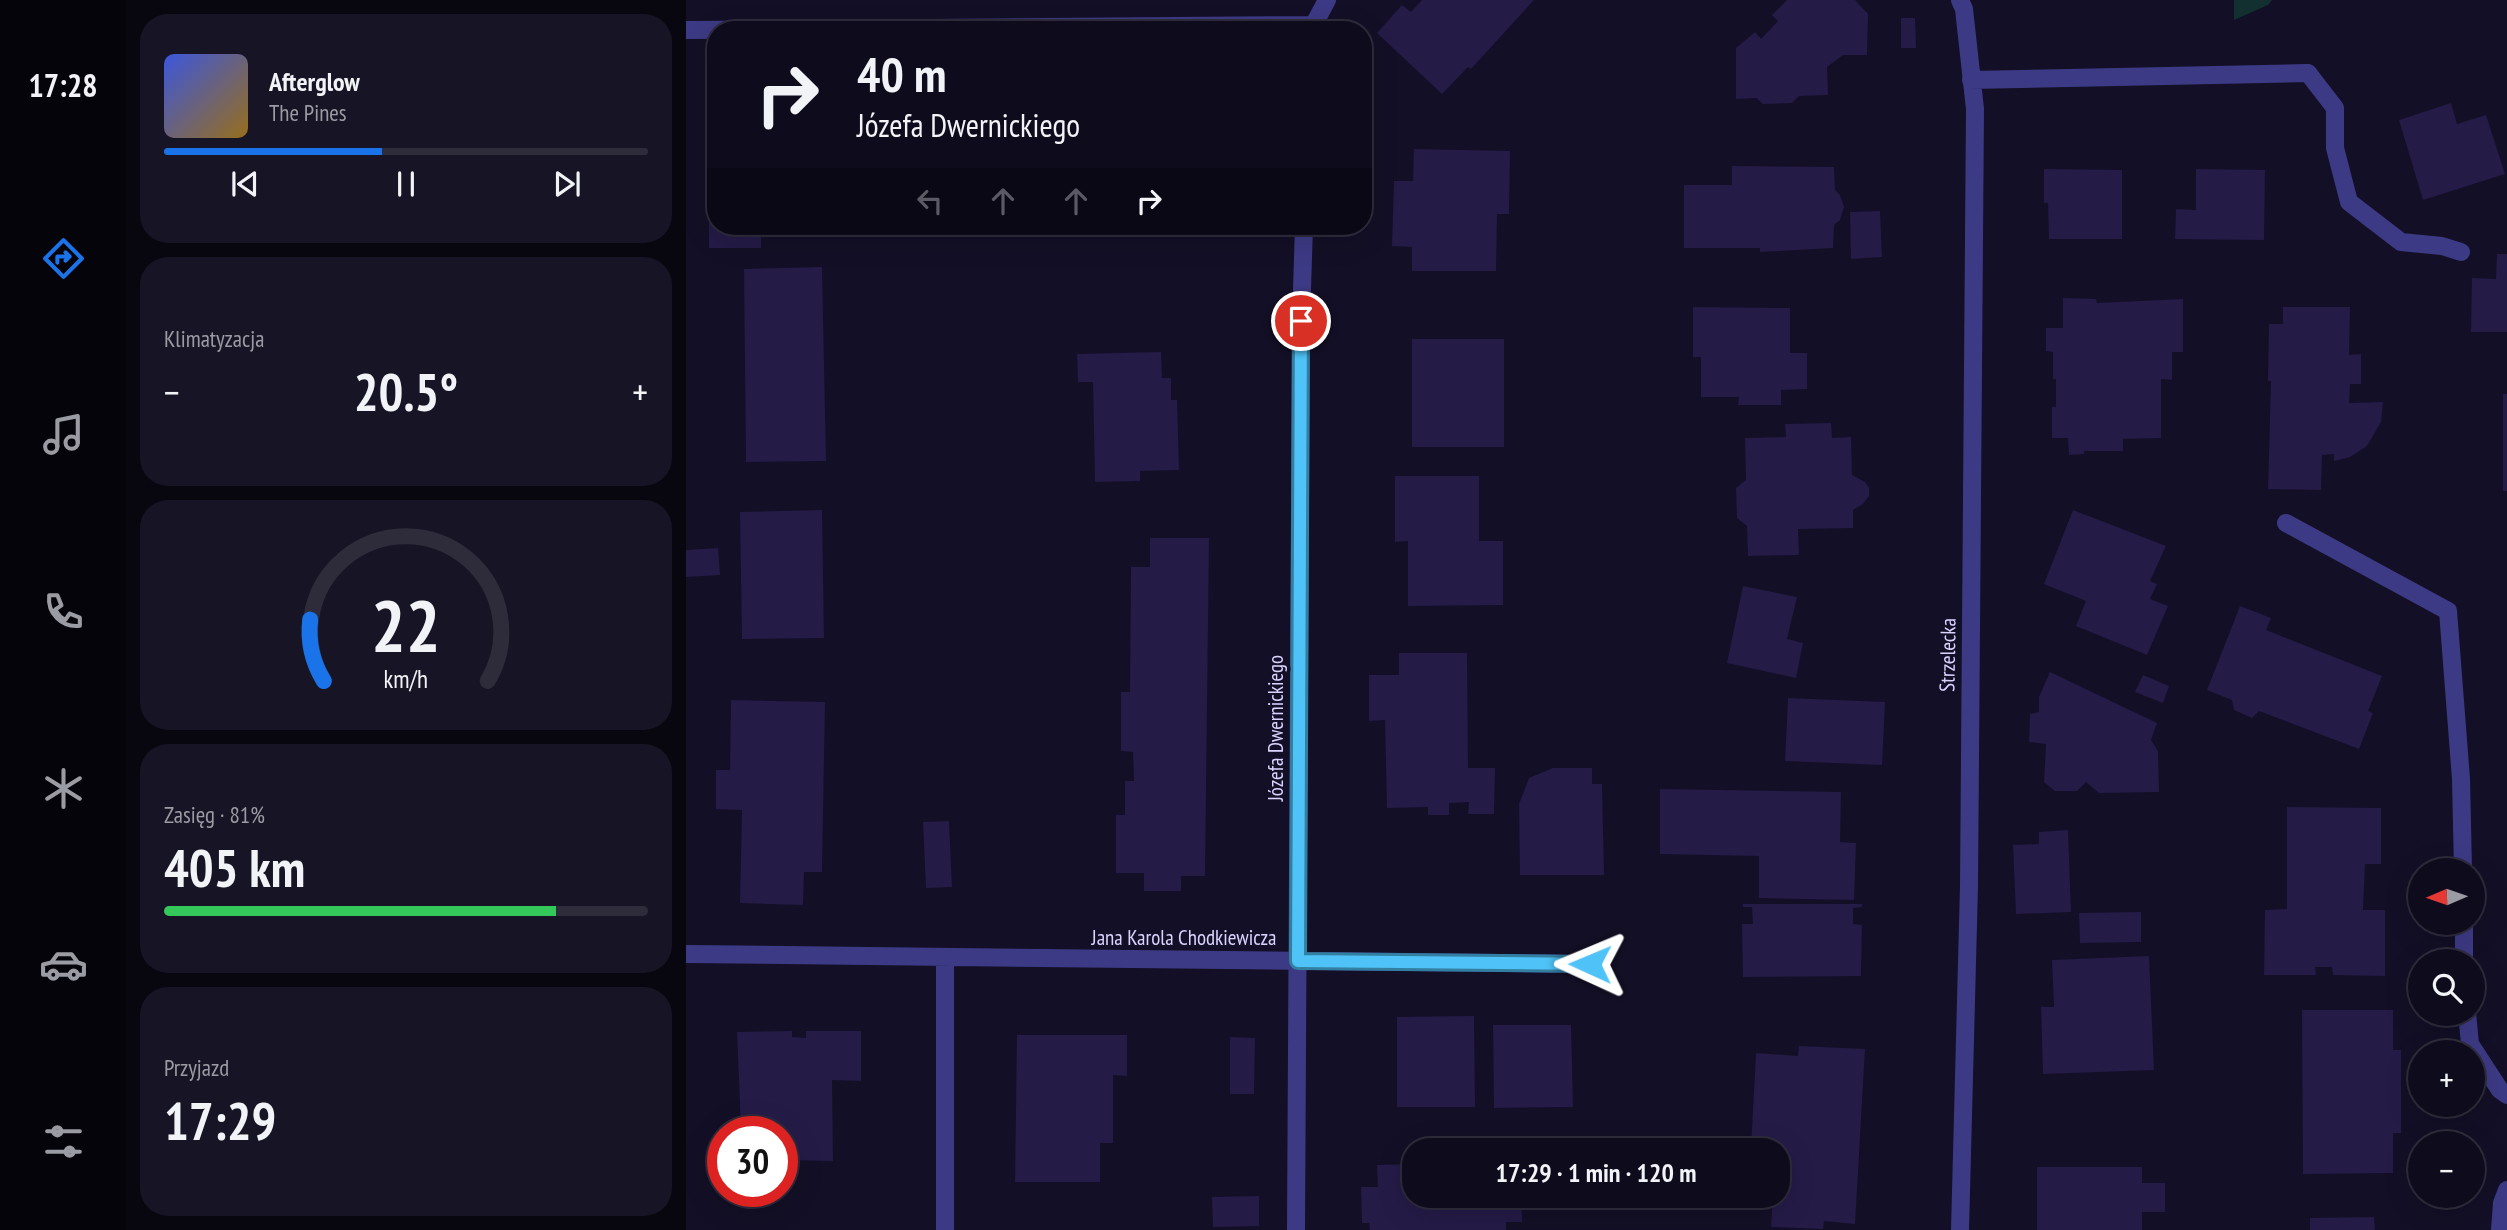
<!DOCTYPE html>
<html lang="pl">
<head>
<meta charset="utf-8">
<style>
  :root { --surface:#0e0b1c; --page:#171425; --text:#f1f3f6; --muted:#9b9ba3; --line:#2e2b3b; --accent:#1a73e8 }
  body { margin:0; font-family:"PT Sans Narrow",sans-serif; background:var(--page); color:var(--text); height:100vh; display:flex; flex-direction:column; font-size:26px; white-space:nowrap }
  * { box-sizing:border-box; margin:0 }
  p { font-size:23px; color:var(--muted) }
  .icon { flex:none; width:38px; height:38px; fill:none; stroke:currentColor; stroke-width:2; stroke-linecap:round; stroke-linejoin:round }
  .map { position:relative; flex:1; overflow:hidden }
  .side { display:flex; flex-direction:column; gap:14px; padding:14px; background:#08060f; width:560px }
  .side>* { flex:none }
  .guide { position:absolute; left:21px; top:21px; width:665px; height:214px; border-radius:28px; box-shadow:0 7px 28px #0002,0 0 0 2px var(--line); background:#0e0b1c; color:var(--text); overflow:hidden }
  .needle { width:46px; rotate:268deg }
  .tools { position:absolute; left:1722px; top:858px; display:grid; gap:14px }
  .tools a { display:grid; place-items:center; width:77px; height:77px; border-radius:50%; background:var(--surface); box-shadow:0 7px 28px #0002,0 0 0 2px var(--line); font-size:35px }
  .speed { position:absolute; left:21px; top:1116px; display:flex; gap:14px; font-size:35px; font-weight:700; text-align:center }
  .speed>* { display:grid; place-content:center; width:91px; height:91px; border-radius:50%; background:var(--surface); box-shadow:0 7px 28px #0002,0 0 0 2px var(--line); line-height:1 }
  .speed .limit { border:10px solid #d22; background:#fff; color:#111 }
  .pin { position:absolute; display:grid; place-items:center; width:60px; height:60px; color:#fff; margin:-30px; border:4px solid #fff; border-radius:50%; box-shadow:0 2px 7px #0007 }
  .me { position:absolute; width:77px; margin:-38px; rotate:271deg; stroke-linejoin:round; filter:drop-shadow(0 0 5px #0008) }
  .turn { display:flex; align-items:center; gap:24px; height:147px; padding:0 35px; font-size:32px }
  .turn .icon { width:91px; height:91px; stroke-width:2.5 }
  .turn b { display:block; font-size:49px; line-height:60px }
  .lanes { display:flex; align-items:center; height:66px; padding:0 35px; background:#0003; justify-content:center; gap:35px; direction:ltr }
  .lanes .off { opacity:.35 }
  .big { font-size:52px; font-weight:800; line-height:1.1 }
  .side .widget { flex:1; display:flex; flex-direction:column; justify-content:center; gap:10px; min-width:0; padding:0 24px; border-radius:28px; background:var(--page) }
  .side .dial { align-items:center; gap:0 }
  .dial svg { height:182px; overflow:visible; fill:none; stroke:var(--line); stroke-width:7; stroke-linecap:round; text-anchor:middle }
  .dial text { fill:var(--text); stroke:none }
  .song { display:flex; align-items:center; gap:21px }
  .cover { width:84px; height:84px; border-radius:10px; background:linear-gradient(135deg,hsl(230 70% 55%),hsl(40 70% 35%)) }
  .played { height:7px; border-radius:4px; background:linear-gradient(90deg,var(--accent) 45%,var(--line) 45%) }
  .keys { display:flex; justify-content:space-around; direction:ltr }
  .heat { display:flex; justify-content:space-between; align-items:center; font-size:38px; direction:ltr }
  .charge { height:10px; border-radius:5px; background:linear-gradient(90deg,#34c759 81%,var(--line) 0) }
  .trip { position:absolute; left:716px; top:1138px; width:388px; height:70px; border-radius:28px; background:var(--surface); box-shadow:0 7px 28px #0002,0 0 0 2px var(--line); font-weight:800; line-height:70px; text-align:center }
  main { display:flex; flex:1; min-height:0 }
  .tab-bar { display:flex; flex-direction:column; width:126px; justify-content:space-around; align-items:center; background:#06040b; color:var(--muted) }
  .tab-bar .icon { width:49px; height:49px }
  .tab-bar .active { color:var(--accent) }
  .tab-bar b { font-size:32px; color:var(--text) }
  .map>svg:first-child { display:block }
  .green { fill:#12302f }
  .building { fill:#241b47 }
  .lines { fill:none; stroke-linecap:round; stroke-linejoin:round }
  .minor { stroke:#3d3a85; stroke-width:18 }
  .route-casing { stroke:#337fa1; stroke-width:18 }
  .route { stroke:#4fc3f7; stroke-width:12 }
  .labels { text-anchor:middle; stroke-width:7; stroke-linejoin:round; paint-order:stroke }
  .street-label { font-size:21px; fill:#d9d4ff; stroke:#130f26 }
</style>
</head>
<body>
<main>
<nav class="tab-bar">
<b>17:28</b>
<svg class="icon active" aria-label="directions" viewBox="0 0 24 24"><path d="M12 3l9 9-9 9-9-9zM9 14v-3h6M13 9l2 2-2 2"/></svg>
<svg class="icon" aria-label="music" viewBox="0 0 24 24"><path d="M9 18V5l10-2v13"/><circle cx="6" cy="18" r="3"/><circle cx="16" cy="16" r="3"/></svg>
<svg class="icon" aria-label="phone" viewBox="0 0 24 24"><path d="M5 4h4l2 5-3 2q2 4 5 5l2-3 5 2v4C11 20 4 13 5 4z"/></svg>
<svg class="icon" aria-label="climate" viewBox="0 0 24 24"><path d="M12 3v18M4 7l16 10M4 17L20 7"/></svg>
<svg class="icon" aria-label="car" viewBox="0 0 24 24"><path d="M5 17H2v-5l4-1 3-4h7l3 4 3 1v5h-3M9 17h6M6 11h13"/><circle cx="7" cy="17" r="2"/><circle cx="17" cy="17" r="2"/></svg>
<svg class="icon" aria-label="filters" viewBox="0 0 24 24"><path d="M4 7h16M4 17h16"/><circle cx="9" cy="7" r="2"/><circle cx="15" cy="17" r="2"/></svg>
</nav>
<section class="side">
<div class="widget">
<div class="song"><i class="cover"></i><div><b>Afterglow</b><p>The Pines</p></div></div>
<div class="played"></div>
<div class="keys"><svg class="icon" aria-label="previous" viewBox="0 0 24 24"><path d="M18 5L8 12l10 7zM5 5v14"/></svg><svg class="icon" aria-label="pause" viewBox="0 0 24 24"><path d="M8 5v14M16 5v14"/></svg><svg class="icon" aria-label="next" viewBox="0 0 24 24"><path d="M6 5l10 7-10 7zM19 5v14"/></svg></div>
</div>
<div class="widget"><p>Klimatyzacja</p>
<div class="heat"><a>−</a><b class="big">20.5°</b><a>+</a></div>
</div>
<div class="widget dial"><svg viewBox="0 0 100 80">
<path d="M14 69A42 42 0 1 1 86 69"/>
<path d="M14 69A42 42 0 0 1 8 42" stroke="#1a73e8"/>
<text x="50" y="56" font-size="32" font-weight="700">22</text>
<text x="50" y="72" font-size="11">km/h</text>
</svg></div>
<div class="widget"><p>Zasięg · 81%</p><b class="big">405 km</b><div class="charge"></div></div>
<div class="widget"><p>Przyjazd</p><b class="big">17:29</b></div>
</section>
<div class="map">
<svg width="1821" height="1230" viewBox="0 0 1821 1230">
  <rect width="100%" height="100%" fill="#130f26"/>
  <!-- green -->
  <path class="green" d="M 1548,0 L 1586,0 L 1582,5 L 1548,20 Z"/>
  <!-- building -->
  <path class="building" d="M 736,0 L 848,0 L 785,69 L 782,67 L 756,94 L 691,33 L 716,5 L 725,12 Z
    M 1101,0 L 1169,0 L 1182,14 L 1181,55 L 1157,55 L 1141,67 L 1142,95 L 1113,96 L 1106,103 L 1077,104 L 1070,98 L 1050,99 L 1050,48 L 1069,32 L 1075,39 L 1092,21 L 1086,15 Z
    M 1215,18 L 1229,18 L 1230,48 L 1215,48 Z
    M 1765,103 L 1771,124 L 1800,115 L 1819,174 L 1737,200 L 1713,120 Z
    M 23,111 L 30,111 L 30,226 L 75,226 L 75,248 L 23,248 Z
    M 728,149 L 824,151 L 823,214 L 811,214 L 810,271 L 726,271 L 726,247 L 706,246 L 708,181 L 727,181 Z
    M 1046,166 L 1148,167 L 1149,190 L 1154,195 L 1158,207 L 1154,220 L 1148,225 L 1147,248 L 1074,252 L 1074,248 L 998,248 L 998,185 L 1046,185 Z
    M 1358,169 L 1436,170 L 1436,239 L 1363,239 L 1362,203 L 1358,203 Z
    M 1510,169 L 1579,170 L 1578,240 L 1489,239 L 1490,209 L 1510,210 Z
    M 1194,211 L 1196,257 L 1165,259 L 1164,212 Z
    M 1811,254 L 1821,254 L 1821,332 L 1785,332 L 1786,278 L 1810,279 Z
    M 136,267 L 140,461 L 60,462 L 58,269 Z
    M 1377,298 L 1410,299 L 1411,303 L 1497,299 L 1497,352 L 1486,352 L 1486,380 L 1475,379 L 1475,438 L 1437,439 L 1437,451 L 1398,451 L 1398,454 L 1383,455 L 1382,438 L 1366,438 L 1366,407 L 1370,407 L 1370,379 L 1367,379 L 1367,352 L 1360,351 L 1360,328 L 1377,328 Z
    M 1007,307 L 1104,308 L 1104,353 L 1121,353 L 1121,389 L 1095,390 L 1095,405 L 1052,405 L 1053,397 L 1015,397 L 1015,357 L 1007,357 Z
    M 1597,307 L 1664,307 L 1663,355 L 1675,354 L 1675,384 L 1664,384 L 1663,403 L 1697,402 L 1695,422 L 1681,446 L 1664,457 L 1648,461 L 1648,454 L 1636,455 L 1635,490 L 1582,489 L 1585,381 L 1582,381 L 1583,324 L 1597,324 Z
    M 726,339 L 818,339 L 818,447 L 726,447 Z
    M 475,352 L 476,378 L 485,378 L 485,400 L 491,400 L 493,470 L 454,471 L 454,481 L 409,482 L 407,382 L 392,382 L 391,354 Z
    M 1817,394 L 1821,394 L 1821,491 L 1817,491 Z
    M 1145,423 L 1146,438 L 1165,437 L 1166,475 L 1179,482 L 1183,488 L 1183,496 L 1177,504 L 1167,510 L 1167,528 L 1112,529 L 1113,555 L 1062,556 L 1061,526 L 1051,518 L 1050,488 L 1060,480 L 1059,438 L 1100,437 L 1099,424 Z
    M 709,476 L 793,476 L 793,541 L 817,541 L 817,605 L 722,606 L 722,541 L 709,542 Z
    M 136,510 L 138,638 L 56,639 L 54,512 Z
    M 1387,510 L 1480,546 L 1464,581 L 1471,584 L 1464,599 L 1482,606 L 1461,655 L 1390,626 L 1400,601 L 1358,584 Z
    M 464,538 L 523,538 L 519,876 L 495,876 L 495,891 L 458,891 L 458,873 L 430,873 L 430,815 L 439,815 L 439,781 L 448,781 L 447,752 L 435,751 L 435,692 L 444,692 L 445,567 L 464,567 Z
    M 32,548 L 34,575 L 0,577 L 0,550 Z
    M 1057,586 L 1111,597 L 1101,639 L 1117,643 L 1110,678 L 1041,663 Z
    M 1554,606 L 1585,618 L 1580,630 L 1696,676 L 1682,711 L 1687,713 L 1673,749 L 1573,711 L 1566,718 L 1548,710 L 1546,700 L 1521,690 Z
    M 713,653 L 781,653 L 782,768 L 809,768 L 808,814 L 782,814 L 783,802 L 763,803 L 763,815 L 742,815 L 742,807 L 701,808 L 699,720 L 683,721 L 683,675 L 713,675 Z
    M 1364,672 L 1471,723 L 1465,740 L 1472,751 L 1473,792 L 1413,793 L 1400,782 L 1391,791 L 1369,791 L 1358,782 L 1360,744 L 1343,742 L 1344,714 L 1353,712 L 1353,697 Z
    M 1457,675 L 1483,686 L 1477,703 L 1449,692 Z
    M 1102,698 L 1199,702 L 1196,765 L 1099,761 Z
    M 45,700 L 139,702 L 136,872 L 118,872 L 117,905 L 54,903 L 56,810 L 30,809 L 30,770 L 44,770 Z
    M 867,768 L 906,768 L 906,784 L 916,784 L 918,875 L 834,875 L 833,804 L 843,778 Z
    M 974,789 L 1155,792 L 1154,842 L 1170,843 L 1168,900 L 1073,898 L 1073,856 L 974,854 Z
    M 1601,807 L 1695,808 L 1695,864 L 1679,864 L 1677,910 L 1699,910 L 1699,976 L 1647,975 L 1646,967 L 1629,967 L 1630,975 L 1578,975 L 1579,910 L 1601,909 Z
    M 263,821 L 266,887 L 240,888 L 237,822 Z
    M 1382,830 L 1385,912 L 1330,914 L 1327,845 L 1353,844 L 1353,832 Z
    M 1057,904 L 1176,904 L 1176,907 L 1167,908 L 1167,924 L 1176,925 L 1175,976 L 1057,977 L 1056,924 L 1067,924 L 1066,907 L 1057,907 Z
    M 1455,912 L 1455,942 L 1394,943 L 1393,913 Z
    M 1463,956 L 1468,1070 L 1357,1074 L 1355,1007 L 1368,1007 L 1366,960 Z
    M 1616,1010 L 1707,1010 L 1707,1050 L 1715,1050 L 1715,1133 L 1707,1133 L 1707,1173 L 1617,1174 Z
    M 788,1016 L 789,1107 L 711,1107 L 711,1017 Z
    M 807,1025 L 885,1025 L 887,1107 L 808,1108 Z
    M 106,1031 L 106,1037 L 120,1038 L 120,1031 L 175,1031 L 175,1081 L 146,1080 L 147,1161 L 96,1160 L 96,1132 L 43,1132 L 43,1129 L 55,1128 L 51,1032 Z
    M 331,1035 L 441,1035 L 441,1076 L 427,1075 L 427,1143 L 414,1143 L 414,1182 L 329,1182 Z
    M 544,1037 L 569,1038 L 568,1094 L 544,1094 Z
    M 1113,1046 L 1179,1049 L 1169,1224 L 1138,1221 L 1137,1229 L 1085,1227 L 1087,1195 L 1092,1195 L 1092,1150 L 1065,1148 L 1070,1053 L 1112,1056 Z
    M 728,1164 L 728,1195 L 835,1195 L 836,1222 L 820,1222 L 820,1230 L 684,1230 L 683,1223 L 676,1223 L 675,1187 L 692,1187 L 691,1165 Z
    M 1351,1167 L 1456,1167 L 1456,1183 L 1479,1183 L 1479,1212 L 1456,1212 L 1456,1230 L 1351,1230 Z
    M 573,1196 L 573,1226 L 527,1227 L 526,1197 Z
    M 1688,1217 L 1689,1230 L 1624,1230 L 1624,1218 Z"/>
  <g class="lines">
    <!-- minor -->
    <path class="minor" d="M 1274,0 L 1278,9 L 1289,109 L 1283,886 L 1274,1230
      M 0,30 L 625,25
      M 625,30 L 641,0
      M 1285,80 L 1622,73 L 1649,108 L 1649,148 L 1663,202 L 1715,242 L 1756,246 L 1775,252
      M 1600,523 L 1762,611 L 1775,779 L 1777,870
      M 1778,922 L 1778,961
      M 0,954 L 904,964
      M 1781,1013 L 1784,1044 L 1814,1090 L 1821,1095
      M 259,1230 L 259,958
      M 610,1230 L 615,321 L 618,226
      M 1814,1230 L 1816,1203 L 1821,1190"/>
  </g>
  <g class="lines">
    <defs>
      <path id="route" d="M 615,321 L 612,961 L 904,964"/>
    </defs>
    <!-- route casing -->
    <use href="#route" class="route-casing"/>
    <!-- route -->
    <use href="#route" class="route"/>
  </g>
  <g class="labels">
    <!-- street labels -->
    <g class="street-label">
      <text transform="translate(1262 655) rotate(-89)" y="7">Strzelecka</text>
      <text transform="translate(590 728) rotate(-90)" y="7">Józefa Dwernickiego</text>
      <text x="498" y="945">Jana Karola Chodkiewicza</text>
    </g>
  </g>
</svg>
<div class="tools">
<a><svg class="needle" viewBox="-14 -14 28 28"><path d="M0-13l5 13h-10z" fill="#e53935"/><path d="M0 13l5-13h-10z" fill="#9b9ba3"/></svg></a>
<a><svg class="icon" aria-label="search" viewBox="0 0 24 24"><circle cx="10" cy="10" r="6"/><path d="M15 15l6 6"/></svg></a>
<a>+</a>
<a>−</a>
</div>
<div class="speed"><div class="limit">30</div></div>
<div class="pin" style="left:615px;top:321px;background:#d93025"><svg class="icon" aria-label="arrive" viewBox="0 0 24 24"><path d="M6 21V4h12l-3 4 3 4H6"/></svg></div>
<svg class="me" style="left:904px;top:964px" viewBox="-20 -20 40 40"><path d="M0-17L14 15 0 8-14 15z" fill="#4fc3f7" stroke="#fff" stroke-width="4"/></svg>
<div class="trip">17:29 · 1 min · 120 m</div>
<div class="guide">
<div class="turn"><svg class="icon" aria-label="right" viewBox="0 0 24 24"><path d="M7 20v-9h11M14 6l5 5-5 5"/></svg><div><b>40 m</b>Józefa Dwernickiego</div></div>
<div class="lanes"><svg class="icon off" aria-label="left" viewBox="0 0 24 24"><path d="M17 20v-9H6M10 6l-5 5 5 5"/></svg><svg class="icon off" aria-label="ahead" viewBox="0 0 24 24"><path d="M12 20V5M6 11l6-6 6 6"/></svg><svg class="icon off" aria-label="ahead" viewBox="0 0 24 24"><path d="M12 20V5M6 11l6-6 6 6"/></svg><svg class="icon" aria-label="right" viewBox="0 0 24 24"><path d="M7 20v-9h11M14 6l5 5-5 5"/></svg></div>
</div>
</div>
</main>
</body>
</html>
